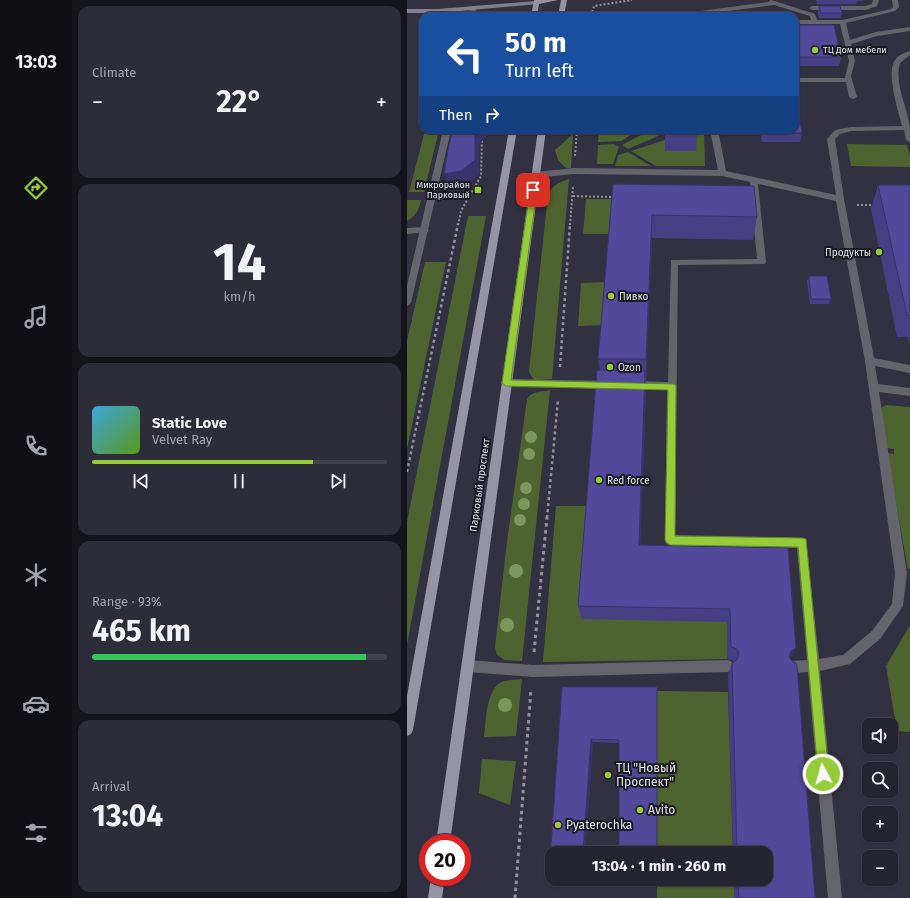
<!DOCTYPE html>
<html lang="en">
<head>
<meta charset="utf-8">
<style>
  :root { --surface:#252532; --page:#2d2d3a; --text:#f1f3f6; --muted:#a3a5ac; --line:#42424d; --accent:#96cc39 }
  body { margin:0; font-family:"Fira Sans",sans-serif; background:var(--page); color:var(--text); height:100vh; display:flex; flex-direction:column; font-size:15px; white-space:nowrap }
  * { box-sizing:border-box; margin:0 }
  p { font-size:13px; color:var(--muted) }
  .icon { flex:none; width:22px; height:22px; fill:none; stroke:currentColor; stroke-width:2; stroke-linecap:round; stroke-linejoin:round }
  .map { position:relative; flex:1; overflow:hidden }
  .sheet { display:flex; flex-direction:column; gap:6px; padding:6px; background:#14141c; width:335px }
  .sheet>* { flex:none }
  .top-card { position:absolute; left:12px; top:12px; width:380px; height:122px; border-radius:12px; box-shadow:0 1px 3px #0004,0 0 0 1px var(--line); background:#1a4fa0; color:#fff; overflow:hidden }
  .controls { position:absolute; left:455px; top:718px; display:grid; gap:8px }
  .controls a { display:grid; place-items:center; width:36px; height:36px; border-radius:8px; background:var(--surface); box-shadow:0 1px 3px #0004,0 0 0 1px var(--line); font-size:20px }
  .speed { position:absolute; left:12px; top:834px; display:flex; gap:8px; font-size:20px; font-weight:700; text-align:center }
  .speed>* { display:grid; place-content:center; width:52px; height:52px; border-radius:50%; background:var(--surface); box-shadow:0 1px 3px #0004,0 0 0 1px var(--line); line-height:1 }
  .speed .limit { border:6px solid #d22; background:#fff; color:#111 }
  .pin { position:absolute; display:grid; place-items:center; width:34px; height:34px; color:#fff; margin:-17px; border-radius:8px; box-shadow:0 2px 6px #0006 }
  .me { position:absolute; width:44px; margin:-22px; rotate:354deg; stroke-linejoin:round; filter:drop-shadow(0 0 3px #0008) }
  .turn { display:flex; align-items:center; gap:14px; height:84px; padding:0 20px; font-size:18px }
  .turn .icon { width:52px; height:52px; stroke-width:2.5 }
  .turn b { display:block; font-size:28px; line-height:34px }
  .then { display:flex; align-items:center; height:38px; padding:0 20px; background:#0003; gap:8px; font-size:15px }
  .big { font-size:30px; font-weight:700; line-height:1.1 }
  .sheet .widget { flex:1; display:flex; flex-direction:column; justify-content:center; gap:6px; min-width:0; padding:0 14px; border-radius:12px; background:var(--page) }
  .sheet .dial { align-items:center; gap:0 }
  .dial b { font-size:52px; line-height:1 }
  .song { display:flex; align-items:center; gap:12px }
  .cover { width:48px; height:48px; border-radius:6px; background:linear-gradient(135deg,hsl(200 70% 55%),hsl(90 70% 35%)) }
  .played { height:4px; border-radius:2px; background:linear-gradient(90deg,var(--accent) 75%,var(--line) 75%) }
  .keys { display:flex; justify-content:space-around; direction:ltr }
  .heat { display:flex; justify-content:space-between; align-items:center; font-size:22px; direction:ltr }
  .charge { height:6px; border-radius:3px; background:linear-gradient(90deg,#34c759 93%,var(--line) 0) }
  .trip { position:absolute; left:138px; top:846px; width:228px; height:40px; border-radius:12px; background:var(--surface); box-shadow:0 1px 3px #0004,0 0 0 1px var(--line); font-weight:700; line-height:40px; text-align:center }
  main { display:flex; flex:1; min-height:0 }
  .tab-bar { display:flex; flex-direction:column; width:72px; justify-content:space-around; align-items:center; background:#0f0f14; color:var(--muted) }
  .tab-bar .icon { width:28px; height:28px }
  .tab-bar .on { color:var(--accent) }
  .tab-bar b { font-size:18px; color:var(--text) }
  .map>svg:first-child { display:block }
  .green { fill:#4e6430 }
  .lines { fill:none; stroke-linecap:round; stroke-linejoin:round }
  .path-far2 { stroke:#92929f; stroke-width:2; stroke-dasharray:2 2; stroke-linecap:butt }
  .path-far1 { stroke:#92929f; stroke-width:2.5; stroke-dasharray:3 3; stroke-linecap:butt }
  .path { stroke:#92929f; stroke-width:3; stroke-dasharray:3.5 3.5; stroke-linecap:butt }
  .lane { fill:#64646d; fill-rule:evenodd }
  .street { fill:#64646d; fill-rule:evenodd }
  .secondary { fill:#7f7f8d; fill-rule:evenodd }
  .primary { fill:#9494a6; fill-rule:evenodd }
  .tree { fill:#7c975e }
  .wall { fill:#473f84 }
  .shaded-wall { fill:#39336c }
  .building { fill:#52499a; stroke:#39336c }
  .route { fill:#96cc39; stroke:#628525 }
  .poi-dot { fill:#96cc39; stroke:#1a1a22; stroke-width:1.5 }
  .labels { text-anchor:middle; stroke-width:4; stroke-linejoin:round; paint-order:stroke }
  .far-poi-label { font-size:9px; fill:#e4e4ef; stroke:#1a1a22; text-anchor:start }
  .poi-label { font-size:10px; fill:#e4e4ef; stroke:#1a1a22; text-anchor:start }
  .street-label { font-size:10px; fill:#e4e4ef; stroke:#1a1a22 }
  .near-poi-label { font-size:12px; fill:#e4e4ef; stroke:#1a1a22; text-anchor:start }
</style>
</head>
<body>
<main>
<nav class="tab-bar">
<b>13:03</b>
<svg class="icon on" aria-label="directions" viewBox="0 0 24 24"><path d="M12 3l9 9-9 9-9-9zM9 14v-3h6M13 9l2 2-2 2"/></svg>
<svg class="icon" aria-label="music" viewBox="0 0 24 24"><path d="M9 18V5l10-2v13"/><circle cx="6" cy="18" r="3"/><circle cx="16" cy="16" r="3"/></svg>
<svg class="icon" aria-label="phone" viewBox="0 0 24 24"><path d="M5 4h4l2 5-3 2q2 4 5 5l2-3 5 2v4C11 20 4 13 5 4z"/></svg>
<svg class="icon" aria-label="climate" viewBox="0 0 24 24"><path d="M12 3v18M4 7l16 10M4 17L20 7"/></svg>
<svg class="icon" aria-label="car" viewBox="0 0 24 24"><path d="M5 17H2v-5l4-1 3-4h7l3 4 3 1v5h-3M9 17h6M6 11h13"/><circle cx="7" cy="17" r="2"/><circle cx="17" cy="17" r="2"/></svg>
<svg class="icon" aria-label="filters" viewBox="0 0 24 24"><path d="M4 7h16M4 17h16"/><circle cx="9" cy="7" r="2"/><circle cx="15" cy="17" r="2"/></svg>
</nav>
<section class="sheet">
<div class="widget"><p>Climate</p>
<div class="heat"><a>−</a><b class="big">22°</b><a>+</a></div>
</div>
<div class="widget dial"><b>14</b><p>km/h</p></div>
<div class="widget">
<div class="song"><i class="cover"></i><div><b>Static Love</b><p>Velvet Ray</p></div></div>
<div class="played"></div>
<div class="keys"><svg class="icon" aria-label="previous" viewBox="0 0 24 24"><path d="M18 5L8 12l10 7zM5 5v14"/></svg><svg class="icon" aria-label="pause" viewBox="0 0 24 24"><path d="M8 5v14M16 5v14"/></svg><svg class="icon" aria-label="next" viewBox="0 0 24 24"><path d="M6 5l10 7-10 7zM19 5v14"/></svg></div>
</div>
<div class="widget"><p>Range · 93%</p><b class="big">465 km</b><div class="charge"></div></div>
<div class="widget"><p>Arrival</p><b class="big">13:04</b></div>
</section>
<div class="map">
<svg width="503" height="898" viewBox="0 0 503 898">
  <rect width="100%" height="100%" fill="#313142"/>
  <!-- green -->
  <path class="green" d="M 192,130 L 226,130 L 226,133 L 215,141 L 191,142 Z
    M 288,132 L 297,132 L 298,166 L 249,166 L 224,151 L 258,140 L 258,151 Z
    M 238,133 L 258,133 L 221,149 L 215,145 Z
    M 17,134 L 31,134 L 17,192 L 2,192 Z
    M 166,134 L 164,168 L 159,168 L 151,160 L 148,150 Z
    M 207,144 L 212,147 L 206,164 L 190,164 L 191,145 Z
    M 440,144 L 500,145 L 503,156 L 503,167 L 444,166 Z
    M 221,152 L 244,166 L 208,166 L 211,155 Z
    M 162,179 L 145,379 L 128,380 L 124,376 L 122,371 L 141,195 C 145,185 153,182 162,179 Z
    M 179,199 L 221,199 L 205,234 L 176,234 Z
    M 0,200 L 14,200 C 12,210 9,216 0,221 Z
    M 61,216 L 79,216 L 0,645 L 0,522 Z
    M 18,262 L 39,262 L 0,449 L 0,341 Z
    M 201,282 L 198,325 L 171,326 L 174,283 Z
    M 143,390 L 115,661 L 98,660 L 90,655 L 88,647 L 100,541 L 120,399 C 124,391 135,392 143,390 Z
    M 479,405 L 503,407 L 503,568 L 501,570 L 480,453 L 487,454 L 487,449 L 479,448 L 474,408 Z
    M 149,506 L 184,506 L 320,622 L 320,659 L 136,662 Z
    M 503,625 L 503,732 L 490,731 L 479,666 Z
    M 115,679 L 109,736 L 77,737 C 79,723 79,691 93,683 C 99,679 108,680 115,679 Z
    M 250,691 L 321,692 L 326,853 L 250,853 Z
    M 75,759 L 109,761 L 103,805 L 72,793 Z
    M 250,879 L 327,879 L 327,898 L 250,898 Z"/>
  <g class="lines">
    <!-- path-far2 -->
    <path class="path-far2" d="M 184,16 L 187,6 L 225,0
      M 168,156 L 170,130
      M 166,196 L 208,197
      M 450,205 L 467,205
      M 51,225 L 54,211 L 74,176 L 75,139
      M 163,225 L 166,187"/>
    <!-- path-far1 -->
    <path class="path-far1" d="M 153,367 L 163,224
      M 0,472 L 51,224
      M 140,518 L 151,400"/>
    <!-- path -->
    <path class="path" d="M 127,652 L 140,517
      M 108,898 L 124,689"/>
    <!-- lane -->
    <path class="lane" d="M 364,0 L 408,14 L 410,20 L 436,20 L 484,9 L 486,7 L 485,0 L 491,0 L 492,7 L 488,11 L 439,23 L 443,40 L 469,32 L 503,27 L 503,31 L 470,36 L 444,44 L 448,61 L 444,76 L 450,97 L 446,99 L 442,97 L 439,82 L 388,82 L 389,78 L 438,78 L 442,61 L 433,24 L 388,24 L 388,20 L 404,20 L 403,16 L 367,5 L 284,16 L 294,11 L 361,2 Z
      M 466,0 L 472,0 L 470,6 L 459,10 L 405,10 L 402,8 L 405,6 L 458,6 L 465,4 Z
      M 503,51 L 503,55 L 493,63 C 487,83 500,107 503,127 C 503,132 503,137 503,142 L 499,140 L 497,130 L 444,131 L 433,134 L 428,139 L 437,199 L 467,358 L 503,365 L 503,373 L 468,366 L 471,384 L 503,388 L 503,396 L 472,392 L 500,573 L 496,606 L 473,639 L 443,664 L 413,671 L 435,898 L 421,898 L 401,672 L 383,673 L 379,671 L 377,667 L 379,663 L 383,661 L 400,660 L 390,548 L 263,545 L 259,544 L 258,540 L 260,390 L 225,389 L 222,388 L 220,385 L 222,382 L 225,381 L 261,382 L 264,260 L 350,259 L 343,182 L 315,176 L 167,174 L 128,178 L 124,175 L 128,172 L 167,168 L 311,170 L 303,130 L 311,130 L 319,171 L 429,195 L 420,139 L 428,130 L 444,127 L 495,126 C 491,110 481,79 486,64 C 489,56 496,53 503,51 ZM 351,184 L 429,201 L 458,361 L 488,573 L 485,604 L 465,631 L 436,655 L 412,659 L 399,539 L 395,538 L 268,535 L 271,265 L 358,264 L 359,262 Z
      M 18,227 L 22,230 L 21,232 L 0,234 L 0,228 Z
      M 99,379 L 203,381 L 206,382 L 208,385 L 206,388 L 203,389 L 99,387 L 96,386 L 94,383 L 96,380 Z
      M 60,660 L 126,665 L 321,660 L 325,662 L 327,666 L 325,670 L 321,672 L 126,677 L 60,672 L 56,670 L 54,666 L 56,662 Z"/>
    <!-- street -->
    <path class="street" d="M 66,6 L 69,8 L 68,16 L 62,16 L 63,8 Z
      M 36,130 L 44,130 L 4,303 L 0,306 L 0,286 Z"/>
    <!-- secondary -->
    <path class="secondary" d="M 129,1 L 132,3 L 131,4 L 31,13 L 0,13 L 0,9 L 31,9 Z"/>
    <!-- primary -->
    <path class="primary" d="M 127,0 L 151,0 L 132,4 L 130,16 L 124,16 Z
      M 154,0 L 160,0 L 157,16 L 151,16 Z
      M 102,130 L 110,130 L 6,730 L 4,734 L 0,736 L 0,696 Z
      M 131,130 L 139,130 L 43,843 L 29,843 Z
      M 24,877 L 38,877 L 35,898 L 21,898 Z"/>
  </g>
  <!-- trees -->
  <g class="tree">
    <circle cx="124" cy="437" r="6"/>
    <circle cx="122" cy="454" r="6"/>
    <circle cx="119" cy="488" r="6"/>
    <circle cx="117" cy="504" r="6"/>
    <circle cx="113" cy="520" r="6"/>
    <circle cx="109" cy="571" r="7"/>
    <circle cx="100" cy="625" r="7"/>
    <circle cx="98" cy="705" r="7"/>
  </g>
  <!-- wall -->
  <path class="wall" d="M 409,0 L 457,0 L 456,1 L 450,1 L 449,4 L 410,4 Z
    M 412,6 L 435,13 L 434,18 L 412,18 L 411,12 Z
    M 388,25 L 434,57 L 432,66 L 388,66 Z
    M 226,130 L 293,130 L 293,132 L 290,132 L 289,151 L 258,151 L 258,133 L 226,133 Z
    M 353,130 L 388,130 L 395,133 L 393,142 L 355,142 Z
    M 206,184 L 350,217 L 346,240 L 245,238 L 239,380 L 239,391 L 233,546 L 381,548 L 383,658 L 408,898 L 327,898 L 327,879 L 359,879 L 359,853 L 326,853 L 321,674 L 325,663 L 326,662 L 326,661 L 320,659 L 320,622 L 175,619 L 171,606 L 193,370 L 191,359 Z
    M 471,185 L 503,185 L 503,345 L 501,337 L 490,337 L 464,209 Z
    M 402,276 L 424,299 L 422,304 L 403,304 L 400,281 Z
    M 155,687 L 250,687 L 212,743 L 186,742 L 178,853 L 145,853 Z"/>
  <!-- shaded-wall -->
  <path class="shaded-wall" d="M 68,130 L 84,130 L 84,131 L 72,145 L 72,174 L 58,186 L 42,189 L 37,174 Z
    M 245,215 L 245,238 L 239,380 L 239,359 Z
    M 238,371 L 239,391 L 233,561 L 232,545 Z
    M 389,648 L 382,660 L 378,662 L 384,651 Z
    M 184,739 L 186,742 L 178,853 L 176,853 Z"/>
  <!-- building -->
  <path class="building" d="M 412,6 L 433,6 L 435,13 L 414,13 Z
    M 388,25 L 427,25 L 434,57 L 388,57 Z
    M 388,91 L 395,133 L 356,134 L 355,130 L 388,130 Z
    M 46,130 L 68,130 L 68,160 L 54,171 L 37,174 L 42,145 Z
    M 206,184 L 347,186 L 350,217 L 245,215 L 239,359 L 191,359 Z
    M 471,185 L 503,185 L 503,315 L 500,315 Z
    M 402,276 L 420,276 L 424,299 L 404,299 Z
    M 190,370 L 238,371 L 232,545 L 381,548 L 389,648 L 384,651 L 382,657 L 385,661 L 390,664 L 390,666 L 408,898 L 332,898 L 331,879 L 359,879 L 359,853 L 330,853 L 325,663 L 330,660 L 332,654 L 330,649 L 324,647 L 323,609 L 171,606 Z
    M 155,687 L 250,687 L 250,853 L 212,853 L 212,740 L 184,739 L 176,853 L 145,853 L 145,860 L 143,860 Z"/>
  <!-- route -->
  <path class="route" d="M 126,187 L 130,190 L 104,380 L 268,384 L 269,386 L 268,536 L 395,538 L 399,539 L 422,774 L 420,778 L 416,780 L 412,778 L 411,774 L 391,547 L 263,545 L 260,543 L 258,540 L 261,390 L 99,386 L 95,383 L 123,190 Z"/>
  <!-- markers -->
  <g class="poi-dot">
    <circle cx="408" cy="50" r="4"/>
    <rect x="67" y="186" width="8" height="8" rx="2"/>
    <circle cx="472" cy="252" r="4"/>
    <circle cx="204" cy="296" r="4"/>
    <circle cx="203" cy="367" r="4"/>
    <circle cx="192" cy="480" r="4"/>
    <circle cx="201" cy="775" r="4"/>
    <circle cx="233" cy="810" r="4"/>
    <circle cx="151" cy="825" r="4"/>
  </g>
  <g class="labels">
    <!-- far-poi labels -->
    <g class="far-poi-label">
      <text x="416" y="53">ТЦ Дом мебели</text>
      <text x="63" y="188" text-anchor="end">Микрорайон<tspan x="63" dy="10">Парковый</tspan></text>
    </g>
    <!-- poi labels -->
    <g class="poi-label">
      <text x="464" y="256" text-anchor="end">Продукты</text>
      <text x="212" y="300">Пивко</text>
      <text x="211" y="371">Ozon</text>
      <text x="200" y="484">Red force</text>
    </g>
    <!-- street labels -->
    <g class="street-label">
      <text transform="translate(72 485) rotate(-82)" y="4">Парковый проспект</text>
    </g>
    <!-- near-poi labels -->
    <g class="near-poi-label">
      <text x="209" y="772">ТЦ "Новый<tspan x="209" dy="14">Проспект"</tspan></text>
      <text x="241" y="814">Avito</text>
      <text x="159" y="829">Pyaterochka</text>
    </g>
  </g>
</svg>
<div class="controls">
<a><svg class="icon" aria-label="sound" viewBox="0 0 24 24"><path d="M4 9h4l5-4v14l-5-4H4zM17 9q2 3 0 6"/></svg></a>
<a><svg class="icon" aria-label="search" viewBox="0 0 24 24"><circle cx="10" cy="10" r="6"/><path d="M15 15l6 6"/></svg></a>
<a>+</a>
<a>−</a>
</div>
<div class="speed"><div class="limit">20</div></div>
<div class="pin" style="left:126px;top:190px;background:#d93025"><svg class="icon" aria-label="arrive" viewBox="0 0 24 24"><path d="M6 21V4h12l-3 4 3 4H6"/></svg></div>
<svg class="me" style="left:416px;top:774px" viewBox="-20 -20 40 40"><circle r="17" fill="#96cc39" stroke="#fff" stroke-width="3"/><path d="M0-11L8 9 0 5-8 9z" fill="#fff"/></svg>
<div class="trip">13:04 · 1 min · 260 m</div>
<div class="top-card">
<div class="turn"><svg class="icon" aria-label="left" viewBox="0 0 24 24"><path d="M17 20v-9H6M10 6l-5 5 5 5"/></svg><div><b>50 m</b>Turn left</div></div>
<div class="then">Then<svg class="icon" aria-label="right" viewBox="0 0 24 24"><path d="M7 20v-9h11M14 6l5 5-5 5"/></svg></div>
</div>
</div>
</main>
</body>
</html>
